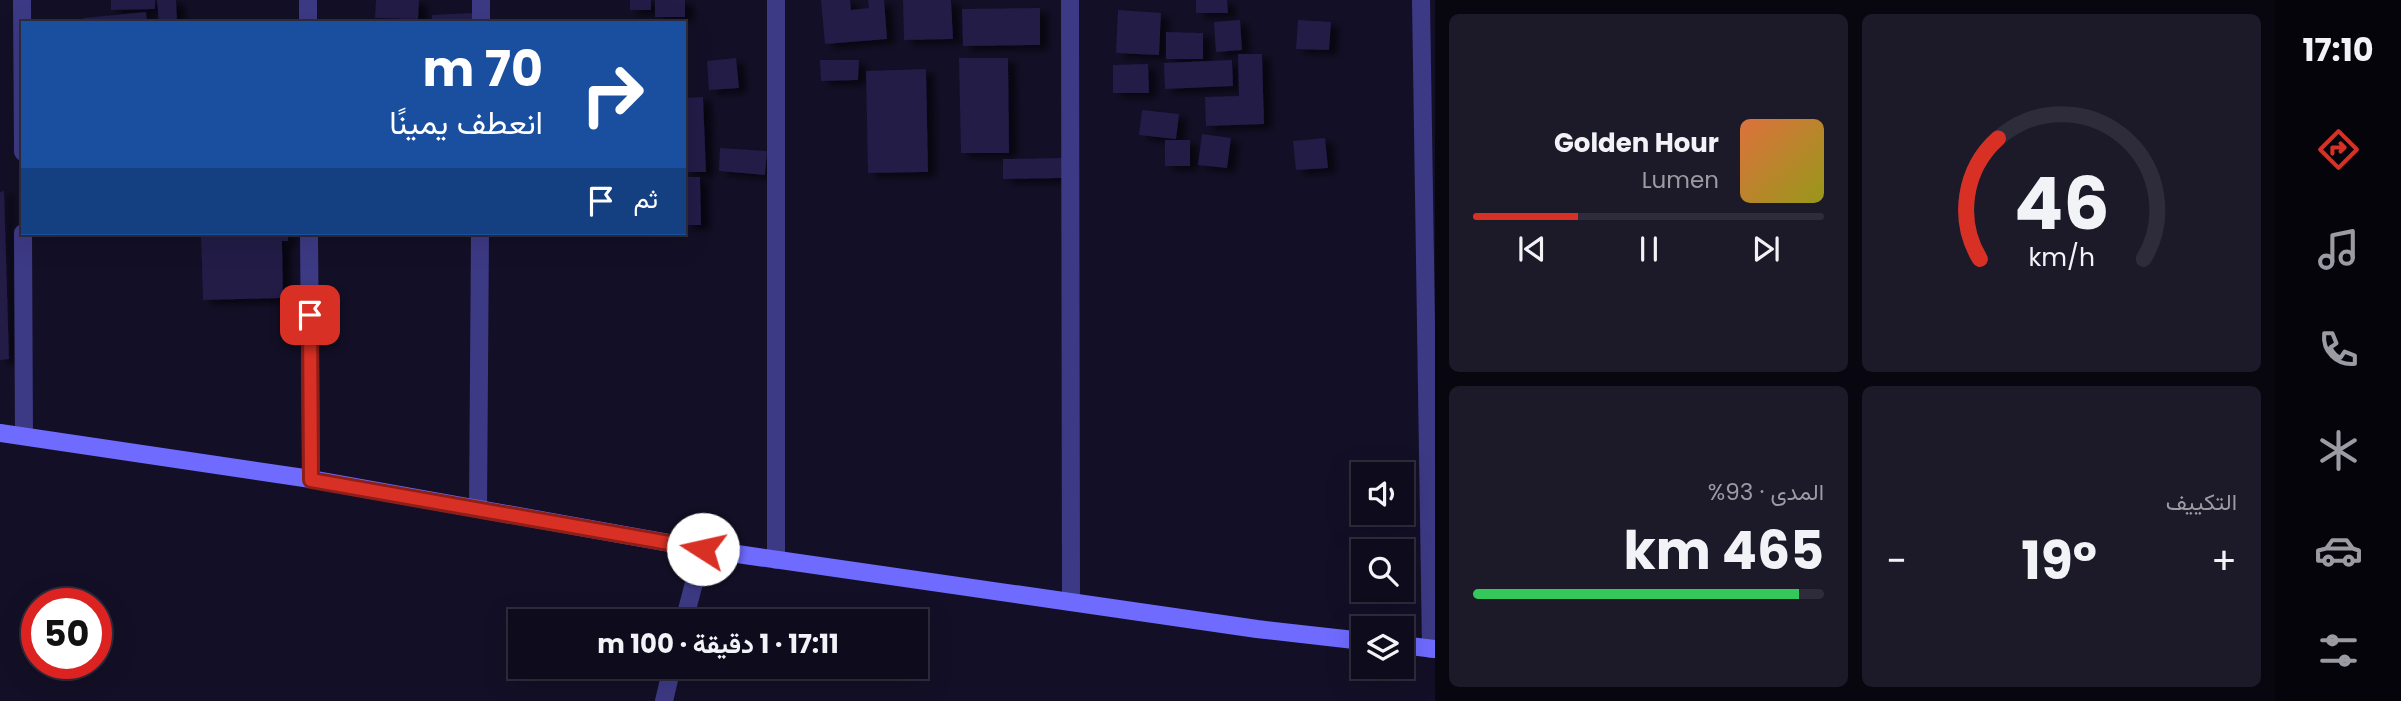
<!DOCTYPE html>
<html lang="ar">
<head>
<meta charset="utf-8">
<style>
  :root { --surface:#0e0b1c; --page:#1c1929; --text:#f1f3f6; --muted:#9b9ba3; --line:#2e2b3b; --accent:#d93025 }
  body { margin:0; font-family:Poppins,Vazirmatn,sans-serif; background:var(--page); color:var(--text); direction:rtl; height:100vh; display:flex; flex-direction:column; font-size:26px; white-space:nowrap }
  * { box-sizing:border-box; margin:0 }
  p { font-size:23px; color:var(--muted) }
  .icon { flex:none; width:38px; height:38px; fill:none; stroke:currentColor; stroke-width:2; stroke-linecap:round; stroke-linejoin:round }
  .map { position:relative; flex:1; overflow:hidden; direction:ltr }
  .drawer { display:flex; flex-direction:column; gap:14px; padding:14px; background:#08060f; width:840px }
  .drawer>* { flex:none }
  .hud { position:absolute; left:21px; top:21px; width:665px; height:214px; border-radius:0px; box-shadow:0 7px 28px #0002,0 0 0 2px var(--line); direction:rtl; background:#1a4fa0; color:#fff; overflow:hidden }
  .controls { position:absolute; left:1351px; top:462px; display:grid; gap:14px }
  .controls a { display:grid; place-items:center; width:63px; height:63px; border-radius:0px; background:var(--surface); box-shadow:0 7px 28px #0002,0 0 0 2px var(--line); font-size:35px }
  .speed { position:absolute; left:21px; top:588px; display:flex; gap:14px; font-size:35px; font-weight:700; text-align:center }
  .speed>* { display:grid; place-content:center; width:91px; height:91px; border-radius:50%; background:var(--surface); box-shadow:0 7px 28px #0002,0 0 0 2px var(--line); line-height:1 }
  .speed .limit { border:10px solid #d22; background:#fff; color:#111 }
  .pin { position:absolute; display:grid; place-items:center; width:60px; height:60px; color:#fff; margin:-30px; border-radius:14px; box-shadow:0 4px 10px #0006 }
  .me { position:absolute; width:77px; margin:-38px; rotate:280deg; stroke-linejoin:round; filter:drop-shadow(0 0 5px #0008) }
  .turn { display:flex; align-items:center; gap:24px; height:147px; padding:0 28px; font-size:32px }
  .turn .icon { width:91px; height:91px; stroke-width:2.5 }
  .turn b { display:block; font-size:49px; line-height:60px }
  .then { display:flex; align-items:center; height:66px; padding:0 28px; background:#0003; gap:14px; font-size:26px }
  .big { font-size:52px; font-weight:700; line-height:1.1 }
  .drawer .tile { flex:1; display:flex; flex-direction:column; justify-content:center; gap:10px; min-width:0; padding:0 24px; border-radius:10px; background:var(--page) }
  .drawer .dial { align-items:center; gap:0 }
  .dial svg { height:182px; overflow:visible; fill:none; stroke:var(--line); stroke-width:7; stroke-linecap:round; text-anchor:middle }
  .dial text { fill:var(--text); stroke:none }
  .song { display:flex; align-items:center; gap:21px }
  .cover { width:84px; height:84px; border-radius:10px; background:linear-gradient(135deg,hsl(20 70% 55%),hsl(60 70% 35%)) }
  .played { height:7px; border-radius:4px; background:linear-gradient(90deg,var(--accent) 30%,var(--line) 30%) }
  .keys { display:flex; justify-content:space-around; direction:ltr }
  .heat { display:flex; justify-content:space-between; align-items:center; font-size:38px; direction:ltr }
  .charge { height:10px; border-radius:5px; background:linear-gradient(90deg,#34c759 93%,var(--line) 0) }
  .drawer .tiles { flex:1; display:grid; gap:14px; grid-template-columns:repeat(2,1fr) }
  .trip { position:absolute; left:508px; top:609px; width:420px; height:70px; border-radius:0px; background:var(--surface); box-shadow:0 7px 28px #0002,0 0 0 2px var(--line); font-weight:700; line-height:70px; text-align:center; direction:rtl }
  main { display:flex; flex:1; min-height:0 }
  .tab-bar { display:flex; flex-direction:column; width:126px; justify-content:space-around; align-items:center; background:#06040b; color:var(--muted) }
  .tab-bar .icon { width:49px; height:49px }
  .tab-bar .on { color:var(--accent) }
  .tab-bar b { font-size:32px; color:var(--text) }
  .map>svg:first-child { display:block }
  .building { fill:#241b47; filter:url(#shadow) }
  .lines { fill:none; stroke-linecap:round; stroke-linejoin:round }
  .minor { stroke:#3d3a85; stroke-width:18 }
  .tertiary { stroke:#3d3a85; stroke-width:18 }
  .secondary { stroke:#6f6bff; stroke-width:18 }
  .route-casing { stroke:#8d1f18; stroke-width:18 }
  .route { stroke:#d93025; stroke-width:12 }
</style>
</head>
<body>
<main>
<nav class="tab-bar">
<b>17:10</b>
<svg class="icon on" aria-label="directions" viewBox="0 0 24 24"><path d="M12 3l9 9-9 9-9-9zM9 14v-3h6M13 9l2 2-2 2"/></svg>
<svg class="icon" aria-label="music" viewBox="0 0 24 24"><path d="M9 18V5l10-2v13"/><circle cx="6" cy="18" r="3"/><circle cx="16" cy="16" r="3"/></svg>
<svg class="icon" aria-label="phone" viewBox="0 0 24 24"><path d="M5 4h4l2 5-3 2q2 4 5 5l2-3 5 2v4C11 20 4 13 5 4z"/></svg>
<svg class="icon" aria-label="climate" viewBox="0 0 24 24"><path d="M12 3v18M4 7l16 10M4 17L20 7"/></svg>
<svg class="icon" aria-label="car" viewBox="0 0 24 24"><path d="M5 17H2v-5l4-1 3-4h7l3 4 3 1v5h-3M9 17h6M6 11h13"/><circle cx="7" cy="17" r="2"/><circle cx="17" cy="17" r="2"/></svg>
<svg class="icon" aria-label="filters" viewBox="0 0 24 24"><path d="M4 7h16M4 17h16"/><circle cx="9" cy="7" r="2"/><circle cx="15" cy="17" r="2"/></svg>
</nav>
<section class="drawer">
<div class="tiles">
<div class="tile dial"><svg viewBox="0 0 100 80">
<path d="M14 69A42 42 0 1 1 86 69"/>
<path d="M14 69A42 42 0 0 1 22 16" stroke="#d93025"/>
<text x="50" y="56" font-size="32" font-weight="700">46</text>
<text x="50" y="72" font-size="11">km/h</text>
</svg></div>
<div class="tile">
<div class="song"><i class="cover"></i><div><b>Golden Hour</b><p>Lumen</p></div></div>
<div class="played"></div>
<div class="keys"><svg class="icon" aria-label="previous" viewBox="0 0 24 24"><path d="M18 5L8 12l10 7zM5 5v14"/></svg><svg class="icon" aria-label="pause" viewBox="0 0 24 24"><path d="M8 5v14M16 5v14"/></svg><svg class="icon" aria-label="next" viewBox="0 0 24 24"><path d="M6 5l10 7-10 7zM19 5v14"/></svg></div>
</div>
<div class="tile"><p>التكييف</p>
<div class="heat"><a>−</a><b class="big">19°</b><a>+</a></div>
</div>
<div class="tile"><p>المدى · 93%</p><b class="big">465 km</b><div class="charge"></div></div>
</div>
</section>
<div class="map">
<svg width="1435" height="701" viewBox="0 0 1435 701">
  <defs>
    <filter id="shadow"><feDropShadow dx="8" dy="4.5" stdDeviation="3.5" flood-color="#0009"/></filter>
  </defs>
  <rect width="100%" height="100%" fill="#130f26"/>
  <!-- building -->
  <path class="building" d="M 111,0 L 155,0 L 155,9 L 111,10 Z
    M 157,0 L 176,0 L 177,23 L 159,23 Z
    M 376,0 L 419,0 L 418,19 L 375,18 Z
    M 630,0 L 651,0 L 651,10 L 630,10 Z
    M 655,0 L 685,0 L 685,17 L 655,17 Z
    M 821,0 L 850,0 L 851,10 L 869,8 L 868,0 L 884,0 L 887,39 L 825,44 Z
    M 903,0 L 951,0 L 953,39 L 904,40 Z
    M 1196,0 L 1227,0 L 1228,13 L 1196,13 Z
    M 1040,8 L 1040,45 L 963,46 L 962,9 Z
    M 1118,10 L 1161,13 L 1159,55 L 1116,53 Z
    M 146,12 L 147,23 L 84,23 L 83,18 Z
    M 472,13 L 472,23 L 432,23 L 432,15 Z
    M 1240,20 L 1242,50 L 1216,52 L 1214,22 Z
    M 1298,20 L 1331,22 L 1329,50 L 1296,49 Z
    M 1166,32 L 1203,33 L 1203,59 L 1166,59 Z
    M 1238,54 L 1262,54 L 1264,124 L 1206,126 L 1205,97 L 1239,96 Z
    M 736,58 L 739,88 L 709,90 L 707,61 Z
    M 959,58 L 1008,58 L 1009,153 L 961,153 Z
    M 820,60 L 859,60 L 858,80 L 821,81 Z
    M 1232,60 L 1233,86 L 1165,89 L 1164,63 Z
    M 1148,64 L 1149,93 L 1113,93 L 1113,65 Z
    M 926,69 L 928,172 L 868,173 L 866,71 Z
    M 703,97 L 706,172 L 684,172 L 684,98 Z
    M 1142,110 L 1179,114 L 1176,139 L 1139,135 Z
    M 1202,134 L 1231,138 L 1227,168 L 1198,165 Z
    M 1325,138 L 1328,168 L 1296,170 L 1293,141 Z
    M 1165,140 L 1190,140 L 1190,166 L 1165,166 Z
    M 720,148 L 767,151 L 765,175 L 719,171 Z
    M 1062,158 L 1063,178 L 1003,179 L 1003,159 Z
    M 684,177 L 700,177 L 701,225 L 684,225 Z
    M 4,191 L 9,359 L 0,360 L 0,192 Z
    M 201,233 L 288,233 L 288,241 L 282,241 L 283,298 L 203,300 Z"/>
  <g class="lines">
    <!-- minor -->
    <path class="minor" d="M 22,0 L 23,152
      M 308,0 L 308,23
      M 776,0 L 776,560
      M 1070,0 L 1071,602
      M 481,23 L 481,0
      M 23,233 L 24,436
      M 309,233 L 311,479
      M 478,509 L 480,233
      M 684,621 L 703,549
      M 664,701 L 672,667"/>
    <!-- tertiary -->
    <path class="tertiary" d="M 1421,0 L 1431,649"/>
    <!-- secondary -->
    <path class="secondary" d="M 0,433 L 311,479 L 703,549 L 1257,629 L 1363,641
      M 1402,645 L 1435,649"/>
  </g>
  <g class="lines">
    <defs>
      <path id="route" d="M 310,315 L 311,480 L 703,549"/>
    </defs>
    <!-- route casing -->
    <use href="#route" class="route-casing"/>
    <!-- route -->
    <use href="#route" class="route"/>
  </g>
</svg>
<div class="controls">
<a><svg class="icon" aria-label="sound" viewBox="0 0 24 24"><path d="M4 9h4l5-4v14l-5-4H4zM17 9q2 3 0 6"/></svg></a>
<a><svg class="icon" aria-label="search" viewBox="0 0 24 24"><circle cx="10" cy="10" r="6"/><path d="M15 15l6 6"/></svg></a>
<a><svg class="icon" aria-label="layers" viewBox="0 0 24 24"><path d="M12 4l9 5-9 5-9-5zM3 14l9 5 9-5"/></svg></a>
</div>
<div class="speed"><div class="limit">50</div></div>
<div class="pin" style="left:310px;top:315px;background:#d93025"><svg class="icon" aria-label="arrive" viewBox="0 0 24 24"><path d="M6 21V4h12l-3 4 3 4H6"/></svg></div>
<svg class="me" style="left:703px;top:549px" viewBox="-20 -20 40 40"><circle r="19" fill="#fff"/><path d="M0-13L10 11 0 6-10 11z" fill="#d93025"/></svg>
<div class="trip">17:11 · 1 دقيقة · 100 m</div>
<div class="hud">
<div class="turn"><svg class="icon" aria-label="right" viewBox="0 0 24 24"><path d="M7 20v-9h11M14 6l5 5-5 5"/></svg><div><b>70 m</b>انعطف يمينًا</div></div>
<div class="then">ثم<svg class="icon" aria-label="arrive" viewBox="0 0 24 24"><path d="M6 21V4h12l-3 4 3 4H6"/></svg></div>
</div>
</div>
</main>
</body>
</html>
